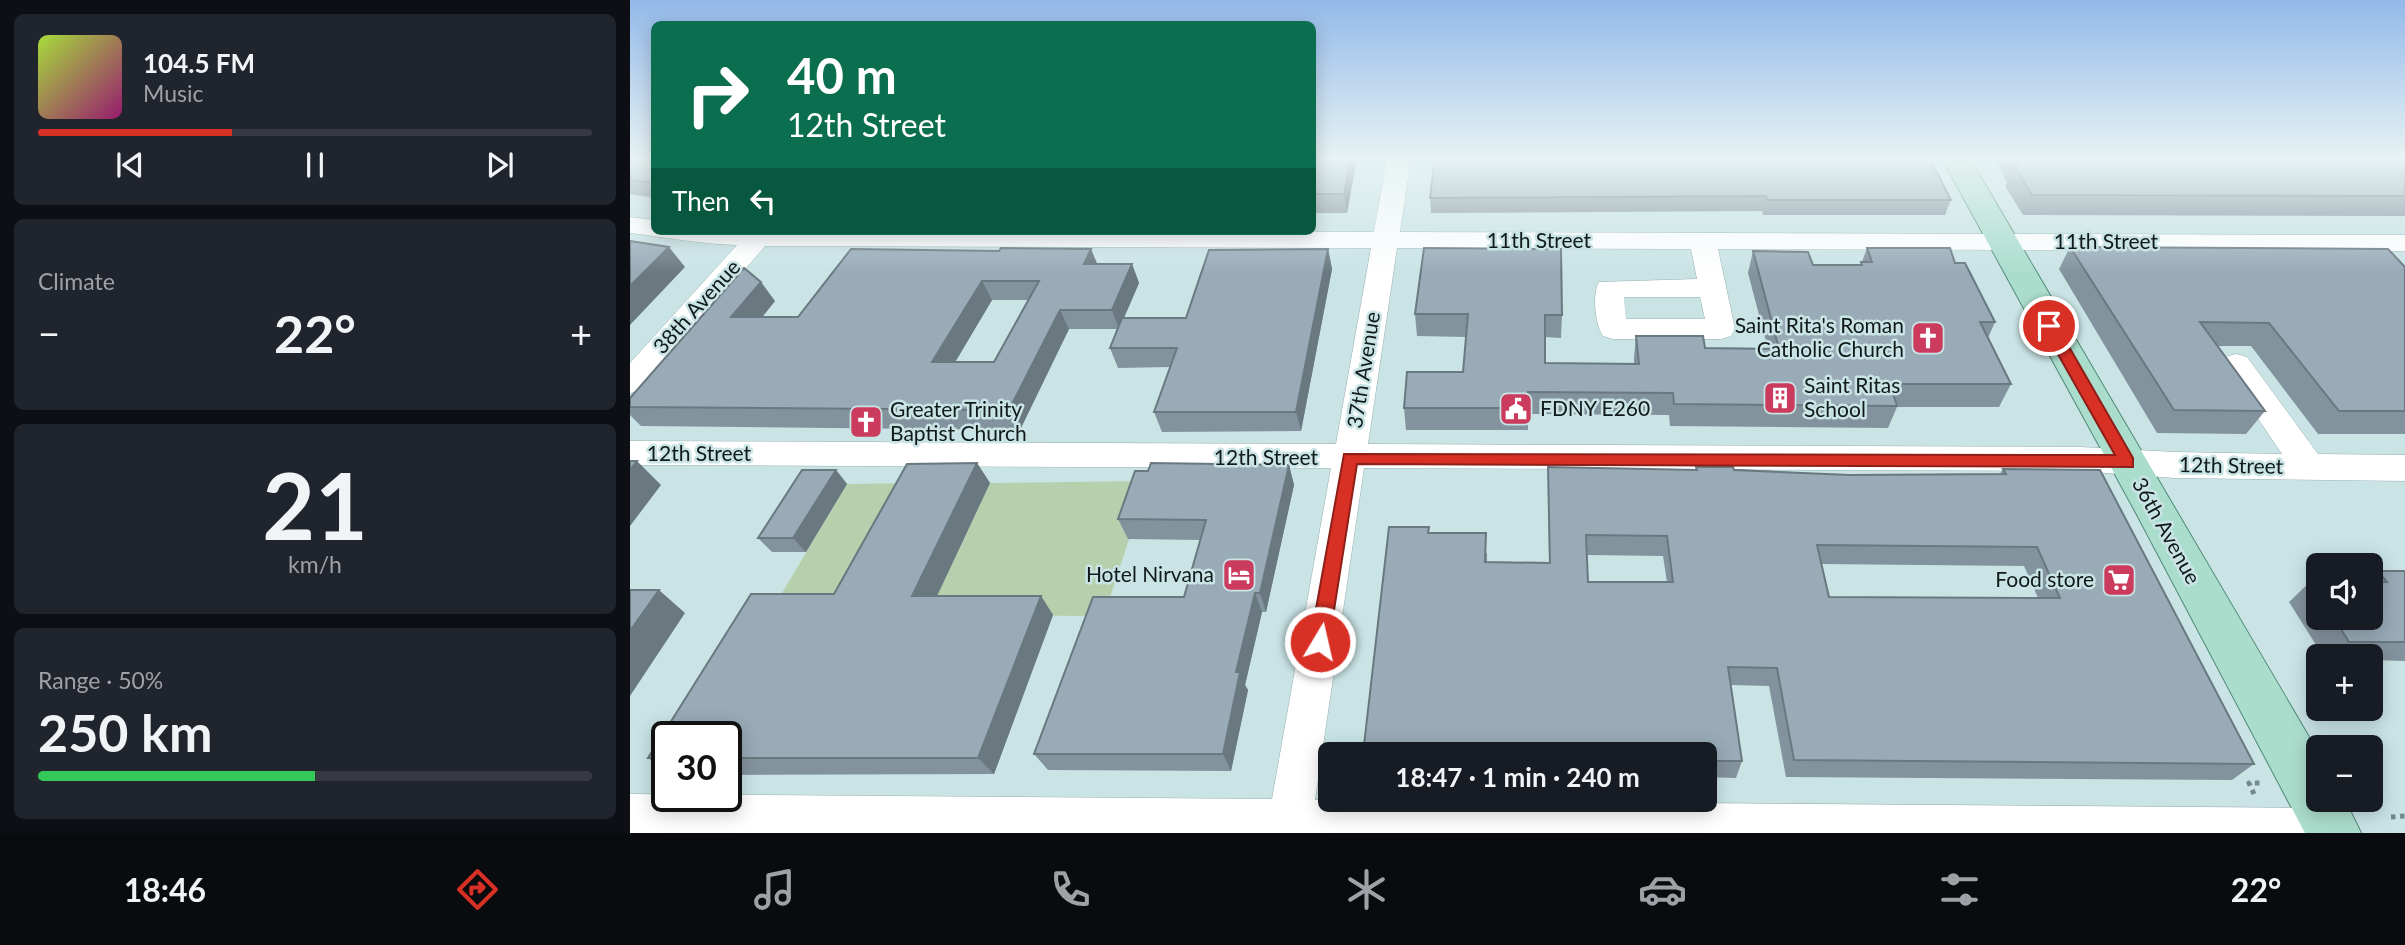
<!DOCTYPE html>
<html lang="en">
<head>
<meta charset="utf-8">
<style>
  :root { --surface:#171b24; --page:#20242c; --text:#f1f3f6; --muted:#9ea1a6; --line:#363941; --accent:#d93025 }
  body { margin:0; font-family:Lato,sans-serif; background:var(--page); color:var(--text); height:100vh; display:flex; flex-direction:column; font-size:26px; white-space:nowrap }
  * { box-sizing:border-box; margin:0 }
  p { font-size:23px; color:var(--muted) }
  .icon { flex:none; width:38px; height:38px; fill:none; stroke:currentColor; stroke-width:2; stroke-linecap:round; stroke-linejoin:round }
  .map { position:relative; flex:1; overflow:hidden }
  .drawer { display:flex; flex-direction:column; gap:14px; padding:14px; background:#0d0f14; width:630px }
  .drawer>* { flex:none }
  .hud { position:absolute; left:21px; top:21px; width:665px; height:214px; border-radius:10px; box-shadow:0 4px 18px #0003; background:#0b6e4f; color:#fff; overflow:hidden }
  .tools { position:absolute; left:1676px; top:553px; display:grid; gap:14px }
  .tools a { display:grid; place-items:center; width:77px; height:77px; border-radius:10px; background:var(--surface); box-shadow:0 4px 18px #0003; font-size:35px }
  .speed { position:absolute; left:21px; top:721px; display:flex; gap:14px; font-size:35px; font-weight:700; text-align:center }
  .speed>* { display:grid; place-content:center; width:91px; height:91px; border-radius:50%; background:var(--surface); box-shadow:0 4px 18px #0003; line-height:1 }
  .speed .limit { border:4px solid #111; border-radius:10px; background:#fff; color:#111 }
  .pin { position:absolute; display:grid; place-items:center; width:60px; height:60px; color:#fff; margin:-30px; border:4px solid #fff; border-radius:50%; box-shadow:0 2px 7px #0007 }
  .me { position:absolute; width:77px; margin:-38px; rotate:9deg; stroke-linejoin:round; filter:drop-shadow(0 0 5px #0008) }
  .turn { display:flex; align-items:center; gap:24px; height:147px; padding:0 21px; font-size:32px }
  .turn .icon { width:91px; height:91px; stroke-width:2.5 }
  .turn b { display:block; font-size:49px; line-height:60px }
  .then { display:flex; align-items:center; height:66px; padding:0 21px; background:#0003; gap:14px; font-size:26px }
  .big { font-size:52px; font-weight:700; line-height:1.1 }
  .drawer .tile { flex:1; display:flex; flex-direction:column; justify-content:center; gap:10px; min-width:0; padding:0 24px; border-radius:10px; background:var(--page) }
  .drawer .dial { align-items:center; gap:0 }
  .dial b { font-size:91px; line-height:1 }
  .song { display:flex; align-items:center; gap:21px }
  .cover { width:84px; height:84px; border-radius:10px; background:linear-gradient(135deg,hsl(80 70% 55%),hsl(320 70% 35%)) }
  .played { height:7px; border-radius:4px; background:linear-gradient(90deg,var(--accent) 35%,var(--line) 35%) }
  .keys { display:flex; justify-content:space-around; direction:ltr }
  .heat { display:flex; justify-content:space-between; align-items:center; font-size:38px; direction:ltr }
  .charge { height:10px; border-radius:5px; background:linear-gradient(90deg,#34c759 50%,var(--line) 0) }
  .trip { position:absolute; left:688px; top:742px; width:399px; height:70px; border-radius:10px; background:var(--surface); box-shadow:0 4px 18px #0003; font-weight:700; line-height:70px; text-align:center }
  .dock { display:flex; height:112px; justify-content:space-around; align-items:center; background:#090b0e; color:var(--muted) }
  .dock .icon { width:49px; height:49px }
  .dock .on { color:var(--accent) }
  .dock b { font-size:32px; color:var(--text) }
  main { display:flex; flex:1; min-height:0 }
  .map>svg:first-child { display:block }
  .green { fill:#b6cfad }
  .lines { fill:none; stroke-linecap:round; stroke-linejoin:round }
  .minor-casing { stroke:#96afb1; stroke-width:1 }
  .major-casing { stroke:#508a78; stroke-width:2 }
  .path { stroke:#76898a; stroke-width:5; stroke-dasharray:4.5 4.5; stroke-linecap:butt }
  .minor { fill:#fff; fill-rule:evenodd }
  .major { fill:#abddcd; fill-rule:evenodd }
  .wall { fill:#83939d; fill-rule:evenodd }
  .shaded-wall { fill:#6a7880 }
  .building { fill:#98abb7; stroke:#6a7880; stroke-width:2; fill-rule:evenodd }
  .route { fill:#d93025; stroke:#8d1f18; stroke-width:2 }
  .labels { text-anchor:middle; stroke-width:5; stroke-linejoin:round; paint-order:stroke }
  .street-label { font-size:21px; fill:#101a1a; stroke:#cae4e6 }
  .poi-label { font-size:21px; fill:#101a1a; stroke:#cae4e6; text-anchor:end }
</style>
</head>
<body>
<main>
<section class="drawer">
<div class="tile">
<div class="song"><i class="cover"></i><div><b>104.5 FM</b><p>Music</p></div></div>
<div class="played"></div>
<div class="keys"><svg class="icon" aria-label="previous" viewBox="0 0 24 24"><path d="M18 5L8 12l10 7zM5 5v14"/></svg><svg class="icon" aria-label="pause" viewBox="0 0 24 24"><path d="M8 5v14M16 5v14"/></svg><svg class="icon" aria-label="next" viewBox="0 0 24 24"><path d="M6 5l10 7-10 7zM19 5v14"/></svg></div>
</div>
<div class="tile"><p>Climate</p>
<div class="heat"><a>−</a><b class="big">22°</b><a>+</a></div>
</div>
<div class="tile dial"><b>21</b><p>km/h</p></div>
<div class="tile"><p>Range · 50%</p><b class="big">250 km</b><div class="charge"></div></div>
</section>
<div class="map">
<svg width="1775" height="833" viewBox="0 0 1775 833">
  <rect width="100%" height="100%" fill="#cae4e6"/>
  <!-- green -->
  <path class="green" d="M 518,481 L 474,616 L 298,615 L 360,483 Z
    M 291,483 L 222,613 L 140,613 L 217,484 Z"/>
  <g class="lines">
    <defs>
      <path id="minor" d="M 757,157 L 781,157 L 770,232 L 1775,235 L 1775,251 L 1088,249 L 1105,329 L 1101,336 L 1091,339 L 983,339 L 973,336 C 965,324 962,294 969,282 L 1067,279 L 1061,249 L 767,248 L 738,444 L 1450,447 L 1545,452 L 1652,454 L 1591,364 L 1595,357 L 1606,354 L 1617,357 L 1688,454 L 1775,455 L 1775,481 L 1545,478 L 1450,471 L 734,468 L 685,800 L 1702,808 L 1718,814 L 1723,833 L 0,833 L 0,794 L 642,799 L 701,468 L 0,465 L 0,441 L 706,444 L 741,248 L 135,246 L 11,390 L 0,393 L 0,363 L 107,245 C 70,244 35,237 0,233 L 0,217 L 24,220 L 24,231 L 744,232 ZM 994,297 L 1070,297 L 1075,319 L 996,319 Z"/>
      <path id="major" d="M 1311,157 L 1339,157 L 1689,754 L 1689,800 L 1715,800 L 1731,833 L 1675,833 L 1505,511 Z"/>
    </defs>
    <!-- minor casing -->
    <use href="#minor" class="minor-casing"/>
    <!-- major casing -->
    <use href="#major" class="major-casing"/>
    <!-- path -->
    <path class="path" d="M 1624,794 L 1619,783 L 1632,783
      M 1761,817 L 1775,816"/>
    <!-- minor -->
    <use href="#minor" class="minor"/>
    <!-- major -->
    <use href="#major" class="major"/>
  </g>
  <!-- wall -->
  <path class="wall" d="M 0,157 L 24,157 L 24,198 L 0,194 Z
    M 682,157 L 727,157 L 717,213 L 682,213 Z
    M 805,157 L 1321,200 L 1315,215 L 1133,215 L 1132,211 L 801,213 L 800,198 Z
    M 1366,157 L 1775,157 L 1775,216 L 1393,215 L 1375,186 L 1377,182 L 1365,159 Z
    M 1440,247 L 1775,267 L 1775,434 L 1688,434 L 1621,346 L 1587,346 L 1635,411 L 1616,434 L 1527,433 L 1429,269 Z
    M 1237,248 L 1325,263 L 1365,322 L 1358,338 L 1381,384 L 1369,407 L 1267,407 L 1258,428 L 1040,426 L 1039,415 L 898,414 L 898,430 L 776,430 L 774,408 L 833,372 L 836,337 L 787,336 L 785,314 L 932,315 L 931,338 L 915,337 L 915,363 L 1004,364 L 1004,358 L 1006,336 L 1075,348 L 1138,349 L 1118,273 L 1123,251 L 1183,265 L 1230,265 L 1231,262 L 1232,262 Z
    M 221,249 L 467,264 L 502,264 L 509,283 L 494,318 L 556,318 L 698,249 L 702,269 L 671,431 L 532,432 L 524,412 L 540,367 L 488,368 L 480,348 L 487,329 L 439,329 L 390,430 L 11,426 L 0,415 L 0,398 L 145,301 L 132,317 L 168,317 ZM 362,300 L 398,300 L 364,362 L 325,362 Z
    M 347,463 L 360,483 L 307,596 L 411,596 L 423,615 L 364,774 L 96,775 L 96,737 L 37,737 L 37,771 L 18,758 L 121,594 L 204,594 L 277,464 Z
    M 659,465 L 664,485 L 636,612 L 632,612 L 615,685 L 618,690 L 601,771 L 418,770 L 404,754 L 554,597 L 570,540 L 498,539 L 488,519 L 518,471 Z
    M 918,467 L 1066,470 L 1066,467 L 1220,475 L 1370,474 L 1373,469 L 1624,764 L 1602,780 L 1156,777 L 1139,686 L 1101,685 L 1112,761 L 1106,778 L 1074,777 L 1074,754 L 733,754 L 799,527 L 799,533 L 857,553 L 857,562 L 919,563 L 918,487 ZM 957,555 L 1033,556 L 1037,582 L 958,582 ZM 1191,564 L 1394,566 L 1408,598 L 1199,597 Z
    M 206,470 L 217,484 L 176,552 L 142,552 L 128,538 Z
    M 1748,571 L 1775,571 L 1775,661 L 1741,660 L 1741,656 L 1693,656 L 1659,602 L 1680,582 L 1689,582 L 1689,618 L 1741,618 L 1741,577 Z"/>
  <!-- shaded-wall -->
  <path class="shaded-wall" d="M 721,157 L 727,157 L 717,213 L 714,194 Z
    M 39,247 L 55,267 L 0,325 L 0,286 Z
    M 461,249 L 469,268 L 454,264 Z
    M 698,249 L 702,269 L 671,431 L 666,412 Z
    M 502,264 L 509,283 L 489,329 L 482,310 Z
    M 352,281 L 362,300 L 314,381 L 302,362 Z
    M 131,282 L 145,301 L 116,337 L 101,317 Z
    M 430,310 L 439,329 L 390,430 L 379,410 Z
    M 7,461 L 31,485 L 0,526 L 0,470 Z
    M 347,463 L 360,483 L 298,615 L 282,596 Z
    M 659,465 L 664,485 L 636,612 L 630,593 Z
    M 206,470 L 217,484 L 176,552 L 163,538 Z
    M 29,590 L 55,613 L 0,696 L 0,631 Z
    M 625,593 L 632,612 L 615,685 L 618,690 L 601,771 L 593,754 L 606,672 Z
    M 411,596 L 423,615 L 364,774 L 348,758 Z"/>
  <!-- building -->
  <path class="building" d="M 0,157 L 24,157 L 24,183 L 0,180 Z
    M 682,157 L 721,157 L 714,194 L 682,194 Z
    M 805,157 L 1299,157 L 1321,200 L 1137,200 L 1136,196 L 800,198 Z
    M 1383,157 L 1775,157 L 1775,196 L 1402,195 L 1384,166 L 1388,166 Z
    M 0,241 L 39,247 L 0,286 Z
    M 1440,247 L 1758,249 L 1775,267 L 1775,411 L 1709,411 L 1639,323 L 1570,322 L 1635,411 L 1544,410 Z
    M 371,248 L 461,249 L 454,264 L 502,264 L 482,310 L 430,310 L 379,410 L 0,407 L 0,398 L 114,268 L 131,282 L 101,317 L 168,317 L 221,249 L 369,251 ZM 352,281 L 409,281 L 364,362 L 302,362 Z
    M 794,248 L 931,249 L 932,315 L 915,315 L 915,363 L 1009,364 L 1006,336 L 1073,336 L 1075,348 L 1149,349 L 1123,251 L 1178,252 L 1183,265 L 1232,265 L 1231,262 L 1242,262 L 1237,248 L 1320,248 L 1325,263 L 1335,263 L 1365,322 L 1350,322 L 1381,384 L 1260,384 L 1267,406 L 1044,404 L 1043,393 L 898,392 L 898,408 L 774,408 L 777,372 L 833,372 L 838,314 L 785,314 Z
    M 698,249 L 666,412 L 524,412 L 547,348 L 480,348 L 492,318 L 556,318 L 579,250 Z
    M 0,461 L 7,461 L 0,470 Z
    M 347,463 L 282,596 L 411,596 L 348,758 L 96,758 L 96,737 L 37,737 L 37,758 L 18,758 L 121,594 L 204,594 L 277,464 Z
    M 521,463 L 659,465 L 630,593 L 625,593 L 606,672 L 610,672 L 593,754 L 404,754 L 463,597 L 554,597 L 576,520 L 488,519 L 505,471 L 518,471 Z
    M 918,467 L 1067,470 L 1066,467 L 1103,467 L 1104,470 L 1220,475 L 1376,474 L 1373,469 L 1470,470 L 1624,764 L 1164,760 L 1147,668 L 1098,667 L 1112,761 L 1074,761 L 1074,754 L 733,754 L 759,527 L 799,527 L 798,533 L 856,533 L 855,562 L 920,563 ZM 956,535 L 1037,536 L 1043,582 L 958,582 ZM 1187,545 L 1407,547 L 1430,598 L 1199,597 Z
    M 172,470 L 206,470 L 163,538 L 128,538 Z
    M 1748,571 L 1775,571 L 1775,642 L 1719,642 L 1704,618 L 1741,618 L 1741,582 L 1757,582 Z
    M 1680,582 L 1689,582 L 1689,595 Z
    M 0,590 L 29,590 L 0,631 Z"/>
  <!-- sky -->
  <linearGradient id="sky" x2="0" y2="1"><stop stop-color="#93b9e9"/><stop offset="0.58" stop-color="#e7f3f4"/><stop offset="1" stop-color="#e7f3f4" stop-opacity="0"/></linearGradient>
  <rect width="1775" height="273" fill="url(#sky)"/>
  <!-- route -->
  <path class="route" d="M 1419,321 L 1427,326 L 1503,458 L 1503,467 L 727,464 L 699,642 L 696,649 L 690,651 L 683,649 L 680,642 L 714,454 L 1485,455 L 1412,326 Z"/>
  <!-- icons -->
  <defs>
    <symbol id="church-square" viewBox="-11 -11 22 22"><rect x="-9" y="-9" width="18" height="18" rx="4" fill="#ca3b5d" stroke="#cae4e6"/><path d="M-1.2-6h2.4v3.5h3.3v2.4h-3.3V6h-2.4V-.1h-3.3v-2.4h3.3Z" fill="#fff"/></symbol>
    <symbol id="building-square" viewBox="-11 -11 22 22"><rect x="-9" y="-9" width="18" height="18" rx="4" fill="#ca3b5d" stroke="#cae4e6"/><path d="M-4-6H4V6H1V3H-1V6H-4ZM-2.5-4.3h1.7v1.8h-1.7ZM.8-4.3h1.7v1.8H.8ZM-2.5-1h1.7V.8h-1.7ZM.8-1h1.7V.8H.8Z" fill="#fff"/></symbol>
    <symbol id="civic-square" viewBox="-11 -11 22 22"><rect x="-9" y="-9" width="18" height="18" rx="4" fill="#ca3b5d" stroke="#cae4e6"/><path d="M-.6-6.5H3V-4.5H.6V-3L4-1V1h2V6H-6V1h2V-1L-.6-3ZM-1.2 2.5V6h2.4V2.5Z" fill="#fff"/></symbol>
    <symbol id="hotel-square" viewBox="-11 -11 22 22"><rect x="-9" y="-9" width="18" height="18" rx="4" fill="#ca3b5d" stroke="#cae4e6"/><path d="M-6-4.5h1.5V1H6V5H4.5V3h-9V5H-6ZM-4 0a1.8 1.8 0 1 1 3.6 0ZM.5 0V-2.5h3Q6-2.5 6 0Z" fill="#fff"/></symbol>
    <symbol id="supermarket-square" viewBox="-11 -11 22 22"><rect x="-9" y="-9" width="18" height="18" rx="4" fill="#ca3b5d" stroke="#cae4e6"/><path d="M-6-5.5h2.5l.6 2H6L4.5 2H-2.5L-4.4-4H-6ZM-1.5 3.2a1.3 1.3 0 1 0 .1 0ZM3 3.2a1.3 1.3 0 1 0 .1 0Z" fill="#fff"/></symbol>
  </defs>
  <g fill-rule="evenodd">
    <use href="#church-square" x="1279" y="319" width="38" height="38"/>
    <use href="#building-square" x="1131" y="379" width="38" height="38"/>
    <use href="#civic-square" x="867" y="390" width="38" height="38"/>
    <use href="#church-square" x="217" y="403" width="38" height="38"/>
    <use href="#hotel-square" x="590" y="556" width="38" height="38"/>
    <use href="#supermarket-square" x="1470" y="561" width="38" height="38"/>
  </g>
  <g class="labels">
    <!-- street labels -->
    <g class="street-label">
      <text x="909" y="248">11th Street</text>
      <text x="1476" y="249">11th Street</text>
      <text transform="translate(67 307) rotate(-48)" y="7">38th Avenue</text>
      <text transform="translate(734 370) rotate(-81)" y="7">37th Avenue</text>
      <text x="69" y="461">12th Street</text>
      <text x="636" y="465">12th Street</text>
      <text transform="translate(1601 466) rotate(1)" y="7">12th Street</text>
      <text transform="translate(1536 531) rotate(61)" y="7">36th Avenue</text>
    </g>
    <!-- poi labels -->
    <g class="poi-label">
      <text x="1274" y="333">Saint Rita's Roman<tspan x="1274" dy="24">Catholic Church</tspan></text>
      <text x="1174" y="393" text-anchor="start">Saint Ritas<tspan x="1174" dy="24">School</tspan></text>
      <text x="910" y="416" text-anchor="start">FDNY E260</text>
      <text x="260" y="417" text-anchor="start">Greater Trinity<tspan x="260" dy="24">Baptist Church</tspan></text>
      <text x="584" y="582">Hotel Nirvana</text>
      <text x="1464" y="587">Food store</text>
    </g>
  </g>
</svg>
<div class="tools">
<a><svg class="icon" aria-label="sound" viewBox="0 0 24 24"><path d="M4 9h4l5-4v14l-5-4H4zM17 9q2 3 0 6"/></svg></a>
<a>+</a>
<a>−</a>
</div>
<div class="speed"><div class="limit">30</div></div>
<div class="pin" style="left:1419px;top:326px;background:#d93025"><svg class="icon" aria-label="arrive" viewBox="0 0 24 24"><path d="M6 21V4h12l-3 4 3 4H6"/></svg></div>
<svg class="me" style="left:690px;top:642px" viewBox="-20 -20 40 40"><circle r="17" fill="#d93025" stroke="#fff" stroke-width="3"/><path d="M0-11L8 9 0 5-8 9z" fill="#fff"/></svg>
<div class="trip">18:47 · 1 min · 240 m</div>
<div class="hud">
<div class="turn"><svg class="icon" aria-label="right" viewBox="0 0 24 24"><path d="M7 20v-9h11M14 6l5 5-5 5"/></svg><div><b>40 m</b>12th Street</div></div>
<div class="then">Then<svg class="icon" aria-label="left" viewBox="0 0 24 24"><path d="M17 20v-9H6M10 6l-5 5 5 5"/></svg></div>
</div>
</div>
</main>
<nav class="dock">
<b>18:46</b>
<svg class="icon on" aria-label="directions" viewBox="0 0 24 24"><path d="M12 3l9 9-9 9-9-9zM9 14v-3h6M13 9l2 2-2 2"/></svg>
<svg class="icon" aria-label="music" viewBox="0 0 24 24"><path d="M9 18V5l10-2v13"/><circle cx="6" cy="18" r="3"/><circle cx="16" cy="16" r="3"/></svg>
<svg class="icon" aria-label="phone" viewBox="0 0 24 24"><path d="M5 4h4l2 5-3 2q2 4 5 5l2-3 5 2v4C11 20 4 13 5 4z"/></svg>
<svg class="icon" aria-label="climate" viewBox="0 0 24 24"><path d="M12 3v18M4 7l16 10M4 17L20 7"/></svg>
<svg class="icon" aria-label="car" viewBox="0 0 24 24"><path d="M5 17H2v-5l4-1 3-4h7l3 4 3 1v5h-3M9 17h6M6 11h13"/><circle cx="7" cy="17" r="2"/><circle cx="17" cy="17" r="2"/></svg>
<svg class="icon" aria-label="filters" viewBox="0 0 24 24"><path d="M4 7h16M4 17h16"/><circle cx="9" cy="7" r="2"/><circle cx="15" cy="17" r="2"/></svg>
<b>22°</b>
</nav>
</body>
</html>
